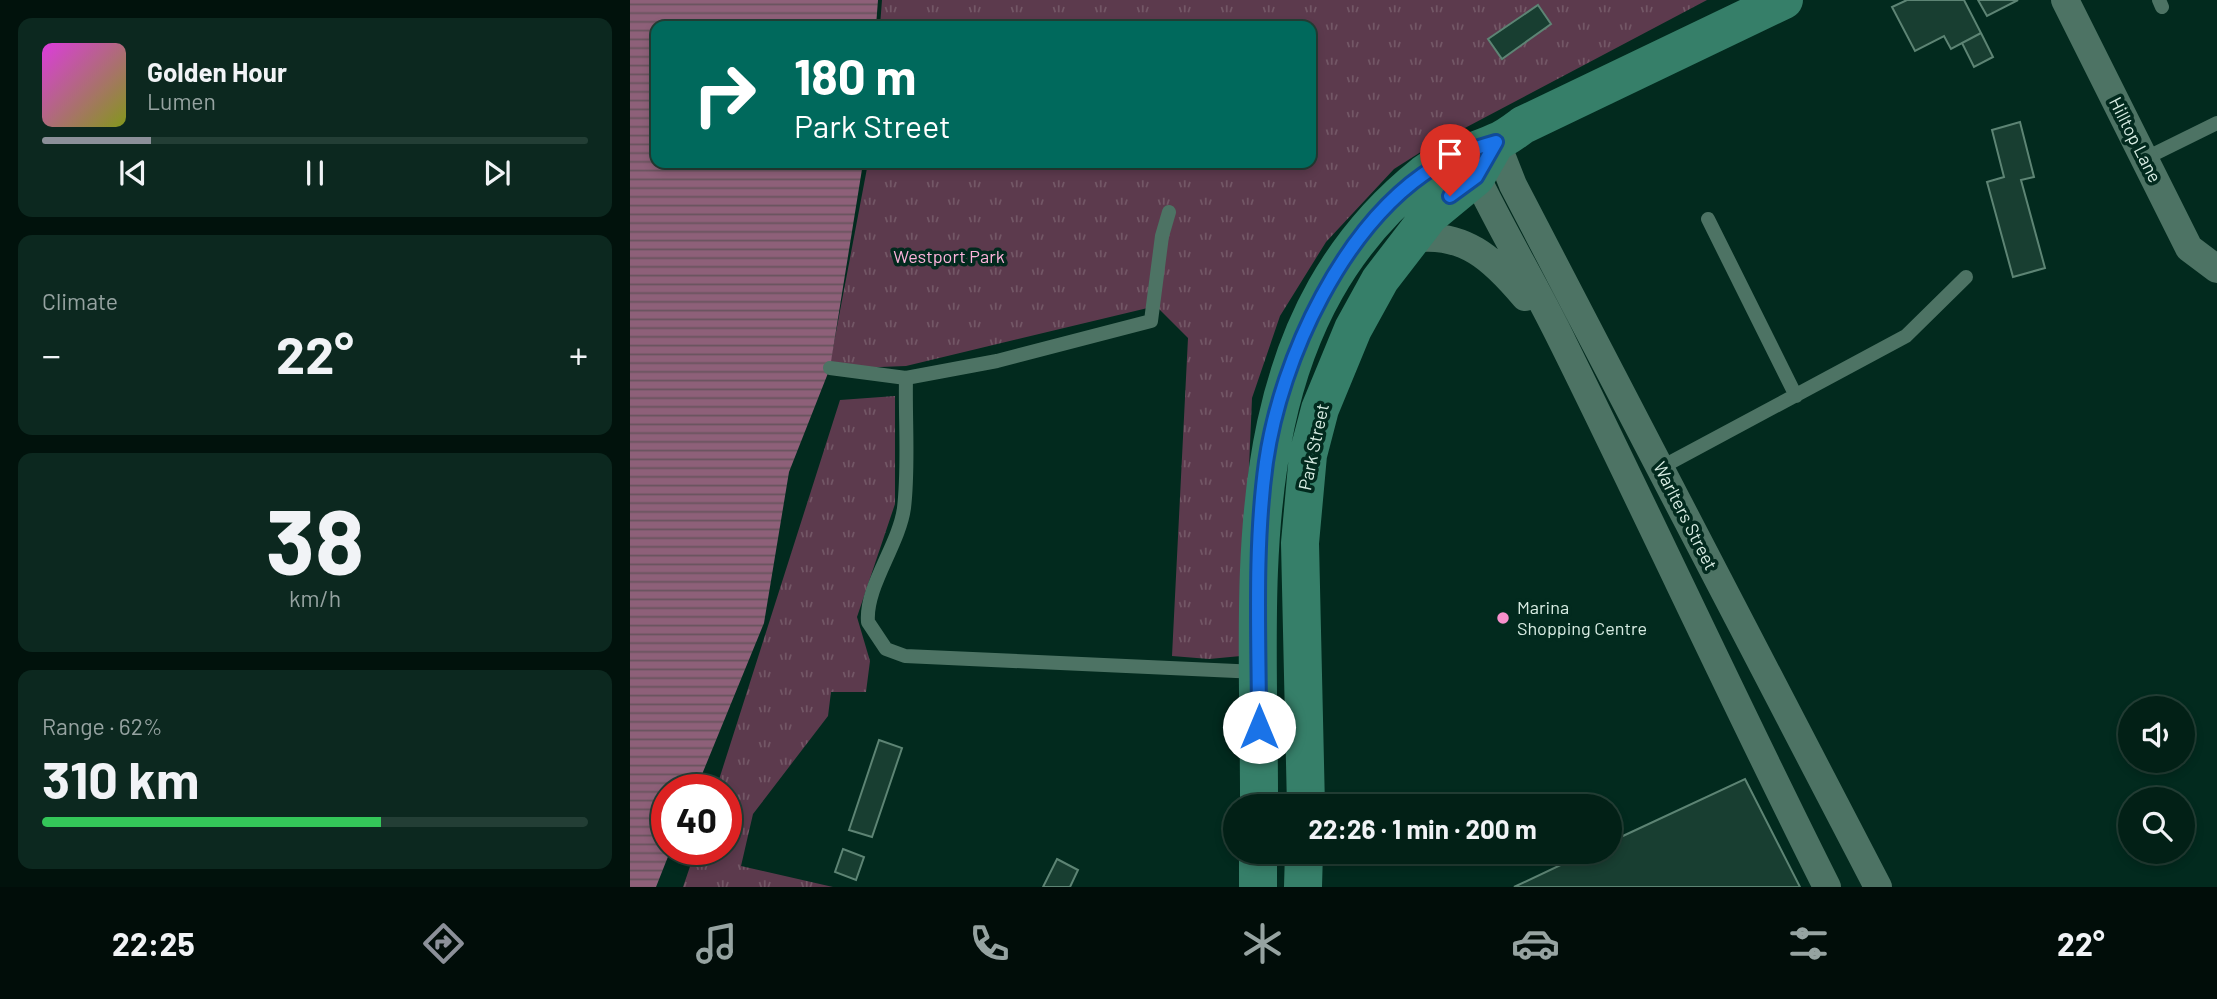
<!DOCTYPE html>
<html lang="en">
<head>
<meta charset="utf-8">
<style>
  :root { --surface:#022016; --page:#0c281f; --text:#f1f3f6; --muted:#96a3a1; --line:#233e35; --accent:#8c9099 }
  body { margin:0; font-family:Barlow,sans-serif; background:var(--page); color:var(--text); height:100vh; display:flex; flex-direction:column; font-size:26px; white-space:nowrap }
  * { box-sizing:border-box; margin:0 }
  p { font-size:23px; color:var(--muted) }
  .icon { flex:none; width:38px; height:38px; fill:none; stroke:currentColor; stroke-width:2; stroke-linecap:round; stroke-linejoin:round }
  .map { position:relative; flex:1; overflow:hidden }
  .drawer { display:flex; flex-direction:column; gap:18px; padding:18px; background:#01120c; width:630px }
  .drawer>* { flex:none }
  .banner { position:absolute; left:21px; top:21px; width:665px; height:147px; border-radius:14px; box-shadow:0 4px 10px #0003,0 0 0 2px var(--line); background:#00695c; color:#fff; overflow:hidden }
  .controls { position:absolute; left:1488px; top:696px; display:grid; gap:14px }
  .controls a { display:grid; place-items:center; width:77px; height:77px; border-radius:50%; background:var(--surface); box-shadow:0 4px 10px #0003,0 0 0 2px var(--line); font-size:35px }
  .speed { position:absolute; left:21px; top:774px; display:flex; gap:14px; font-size:35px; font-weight:700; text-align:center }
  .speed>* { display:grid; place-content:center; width:91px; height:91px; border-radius:50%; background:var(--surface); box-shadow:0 4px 10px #0003,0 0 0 2px var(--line); line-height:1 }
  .speed .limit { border:10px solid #d22; background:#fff; color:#111 }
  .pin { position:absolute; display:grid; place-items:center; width:60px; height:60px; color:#fff; margin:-72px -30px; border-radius:50% 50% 50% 0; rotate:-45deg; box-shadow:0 0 7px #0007 }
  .pin .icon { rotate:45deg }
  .me { position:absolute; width:77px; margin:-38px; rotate:0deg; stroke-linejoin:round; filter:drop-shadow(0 0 5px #0008) }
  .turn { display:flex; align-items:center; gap:24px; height:147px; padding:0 28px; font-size:32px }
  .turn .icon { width:91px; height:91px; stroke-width:2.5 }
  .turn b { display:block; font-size:49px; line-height:60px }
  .big { font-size:52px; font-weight:700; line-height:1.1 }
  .drawer .tile { flex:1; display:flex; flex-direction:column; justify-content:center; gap:10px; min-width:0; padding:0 24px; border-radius:14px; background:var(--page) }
  .drawer .dial { align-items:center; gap:0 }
  .dial b { font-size:91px; line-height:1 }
  .song { display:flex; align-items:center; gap:21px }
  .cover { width:84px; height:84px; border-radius:10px; background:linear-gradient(135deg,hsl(300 70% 55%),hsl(70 70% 35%)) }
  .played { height:7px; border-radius:4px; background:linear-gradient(90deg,var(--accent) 20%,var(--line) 20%) }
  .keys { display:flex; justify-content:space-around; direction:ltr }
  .heat { display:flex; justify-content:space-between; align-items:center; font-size:38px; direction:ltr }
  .charge { height:10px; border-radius:5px; background:linear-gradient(90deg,#34c759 62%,var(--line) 0) }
  .trip { position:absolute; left:593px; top:794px; width:399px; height:70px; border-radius:35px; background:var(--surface); box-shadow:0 4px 10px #0003,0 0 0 2px var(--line); font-weight:700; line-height:70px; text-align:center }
  .tab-bar { display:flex; height:112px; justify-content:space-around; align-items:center; background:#010d09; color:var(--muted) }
  .tab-bar .icon { width:49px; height:49px }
  .tab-bar .active { color:var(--accent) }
  .tab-bar b { font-size:32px; color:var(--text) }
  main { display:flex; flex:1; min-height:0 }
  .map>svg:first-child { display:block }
  .grass { fill:url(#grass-tufts) }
  .water { fill:url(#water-rules) }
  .building { fill:#183e31; stroke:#5d8474; stroke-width:2 }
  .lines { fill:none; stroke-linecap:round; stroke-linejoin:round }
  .lane { stroke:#4d7364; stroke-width:14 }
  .street { stroke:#4d7364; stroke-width:28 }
  .secondary { stroke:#367f69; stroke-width:38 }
  .route-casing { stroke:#114b97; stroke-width:18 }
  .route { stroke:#1a73e8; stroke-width:12 }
  .poi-dot { fill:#f890cc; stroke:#022a1e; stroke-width:2.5 }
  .labels { text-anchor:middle; stroke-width:7; stroke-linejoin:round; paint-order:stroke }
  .street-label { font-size:18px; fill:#d9ede4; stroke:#022a1e }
  .park-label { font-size:18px; fill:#fcb3db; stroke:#022a1e }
  .poi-label { font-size:18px; fill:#d9ede4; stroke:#022a1e; text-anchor:start }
</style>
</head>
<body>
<main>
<section class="drawer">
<div class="tile">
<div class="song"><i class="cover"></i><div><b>Golden Hour</b><p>Lumen</p></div></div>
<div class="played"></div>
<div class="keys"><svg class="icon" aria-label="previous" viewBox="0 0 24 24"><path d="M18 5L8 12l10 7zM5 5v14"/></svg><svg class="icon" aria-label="pause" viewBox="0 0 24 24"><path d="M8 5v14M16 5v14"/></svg><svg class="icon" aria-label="next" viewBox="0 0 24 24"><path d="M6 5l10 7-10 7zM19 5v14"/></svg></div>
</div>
<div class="tile"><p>Climate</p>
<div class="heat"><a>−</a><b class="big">22°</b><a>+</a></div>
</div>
<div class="tile dial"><b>38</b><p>km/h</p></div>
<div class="tile"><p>Range · 62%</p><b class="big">310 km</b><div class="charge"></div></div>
</section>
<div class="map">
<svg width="1587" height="887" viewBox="0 0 1587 887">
  <defs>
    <pattern id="grass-tufts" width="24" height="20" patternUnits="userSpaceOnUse" patternTransform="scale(1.75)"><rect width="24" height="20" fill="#5c3a4d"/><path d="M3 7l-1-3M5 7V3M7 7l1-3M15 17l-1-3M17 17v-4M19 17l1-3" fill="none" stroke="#735766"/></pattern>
    <pattern id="water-rules" width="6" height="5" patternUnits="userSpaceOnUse" patternTransform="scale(1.75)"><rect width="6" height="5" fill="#8e6079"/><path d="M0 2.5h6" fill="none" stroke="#68545e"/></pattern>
  </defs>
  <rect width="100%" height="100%" fill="#022a1e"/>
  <!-- grass -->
  <path class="grass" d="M 252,0 L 1077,0 L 797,148 L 764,169 L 696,242 L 650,316 L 622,398 L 611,656 L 579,659 L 542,656 L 558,338 L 526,306 L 276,366 L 199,369 L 238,163 L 681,163 L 681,26 L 250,26 Z
    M 265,396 L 265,504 L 227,617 L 240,661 L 236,692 L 201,692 L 198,716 L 123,814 L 111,866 L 203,887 L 53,887 L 66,849 L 96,849 L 96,789 L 86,789 L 210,400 Z"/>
  <!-- water -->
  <path class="water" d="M 0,0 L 248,0 L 246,26 L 26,26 L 26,163 L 233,163 L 200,368 L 159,472 L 134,623 L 66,789 L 37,789 L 37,849 L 41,849 L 26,887 L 0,887 Z"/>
  <!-- building -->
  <path class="building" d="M 1277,0 L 1334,0 L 1351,33 L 1321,49 L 1314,36 L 1285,51 L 1262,7 Z
    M 1348,0 L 1388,0 L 1357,16 Z
    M 908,5 L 921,24 L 872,59 L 858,39 Z
    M 1351,33 L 1363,57 L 1344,67 L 1332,43 Z
    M 1390,122 L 1404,177 L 1391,180 L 1415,268 L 1383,277 L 1357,182 L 1374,177 L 1362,130 Z
    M 249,740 L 272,748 L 242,837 L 219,830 Z
    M 1115,779 L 1170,887 L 884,887 L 958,852 L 980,852 L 980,842 Z
    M 213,849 L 234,857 L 226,880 L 205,872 Z
    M 427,859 L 448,870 L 440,887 L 413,887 Z"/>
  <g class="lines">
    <!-- lane -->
    <path class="lane" d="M 1529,0 L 1532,7
      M 1514,159 L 1587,123
      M 539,212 L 532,236 L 521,321 L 367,361 L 276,378 C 275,421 279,466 274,508 C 269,545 235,587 238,622 L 256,649 L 275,656 L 628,672
      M 1078,219 L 1166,396
      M 200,368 L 276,378
      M 1030,468 L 1276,336 L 1336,277"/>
    <!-- street -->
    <path class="street" d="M 1435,0 L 1559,248 L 1587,269
      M 866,142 L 883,185 L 1248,887
      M 839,162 C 868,224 904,283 934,345 C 1023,525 1107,708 1197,887
      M 781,239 C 834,231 863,259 895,297"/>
    <!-- secondary -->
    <path class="secondary" d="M 629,807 C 630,584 598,331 794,174 C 818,156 841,154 866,142 C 876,138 885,131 893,125 L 1154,0
      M 676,807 L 670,543 L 678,455 L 690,409 L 723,329 L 750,280 L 800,215 L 846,177 L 866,142
      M 628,887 L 628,852
      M 673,887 L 674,852"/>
  </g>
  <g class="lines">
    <defs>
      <path id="route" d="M 629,727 C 629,639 624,549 636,462 C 651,358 714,222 806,166 C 825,154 845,148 866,142 L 846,177 L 820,196"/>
    </defs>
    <!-- route casing -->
    <use href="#route" class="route-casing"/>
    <!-- route -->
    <use href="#route" class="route"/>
  </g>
  <!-- markers -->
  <circle class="poi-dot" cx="873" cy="618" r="7"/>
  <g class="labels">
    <!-- street labels -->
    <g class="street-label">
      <text transform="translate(1505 140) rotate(63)" y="6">Hilltop Lane</text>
      <text transform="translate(684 447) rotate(-78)" y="6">Park Street</text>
      <text transform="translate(1055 516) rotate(63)" y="6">Warlters Street</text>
    </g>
    <!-- park labels -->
    <g class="park-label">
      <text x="319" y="263">Westport Park</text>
    </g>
    <!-- poi labels -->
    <g class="poi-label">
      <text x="887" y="614">Marina<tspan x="887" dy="21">Shopping Centre</tspan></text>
    </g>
  </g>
</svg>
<div class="controls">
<a><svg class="icon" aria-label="sound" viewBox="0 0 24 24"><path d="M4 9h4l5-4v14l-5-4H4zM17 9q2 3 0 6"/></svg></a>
<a><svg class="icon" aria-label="search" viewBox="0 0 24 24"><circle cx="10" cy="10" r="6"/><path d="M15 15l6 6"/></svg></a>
</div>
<div class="speed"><div class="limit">40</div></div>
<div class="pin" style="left:820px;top:196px;background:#d93025"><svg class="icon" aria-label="arrive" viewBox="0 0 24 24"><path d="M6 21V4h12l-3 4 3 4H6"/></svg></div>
<svg class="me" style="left:629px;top:727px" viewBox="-20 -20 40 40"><circle r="19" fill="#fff"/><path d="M0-13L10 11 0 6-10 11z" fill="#1a73e8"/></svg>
<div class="trip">22:26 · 1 min · 200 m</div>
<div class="banner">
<div class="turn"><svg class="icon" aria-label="right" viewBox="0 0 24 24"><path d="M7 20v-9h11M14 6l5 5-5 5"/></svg><div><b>180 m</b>Park Street</div></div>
</div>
</div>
</main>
<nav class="tab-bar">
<b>22:25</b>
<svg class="icon active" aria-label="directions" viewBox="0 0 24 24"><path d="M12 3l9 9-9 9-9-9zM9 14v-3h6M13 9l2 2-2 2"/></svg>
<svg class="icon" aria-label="music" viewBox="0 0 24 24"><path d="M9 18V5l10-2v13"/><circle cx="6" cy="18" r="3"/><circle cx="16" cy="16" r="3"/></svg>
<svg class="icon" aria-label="phone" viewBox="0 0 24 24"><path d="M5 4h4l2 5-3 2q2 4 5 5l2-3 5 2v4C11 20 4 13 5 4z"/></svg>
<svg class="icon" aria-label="climate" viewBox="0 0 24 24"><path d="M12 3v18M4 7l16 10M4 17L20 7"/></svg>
<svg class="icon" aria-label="car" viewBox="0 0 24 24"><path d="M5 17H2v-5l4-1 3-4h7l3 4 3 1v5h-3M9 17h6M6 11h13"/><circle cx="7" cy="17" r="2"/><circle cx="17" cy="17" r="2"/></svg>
<svg class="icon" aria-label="filters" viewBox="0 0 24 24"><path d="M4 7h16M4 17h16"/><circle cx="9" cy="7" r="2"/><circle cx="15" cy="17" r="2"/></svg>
<b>22°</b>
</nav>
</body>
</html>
